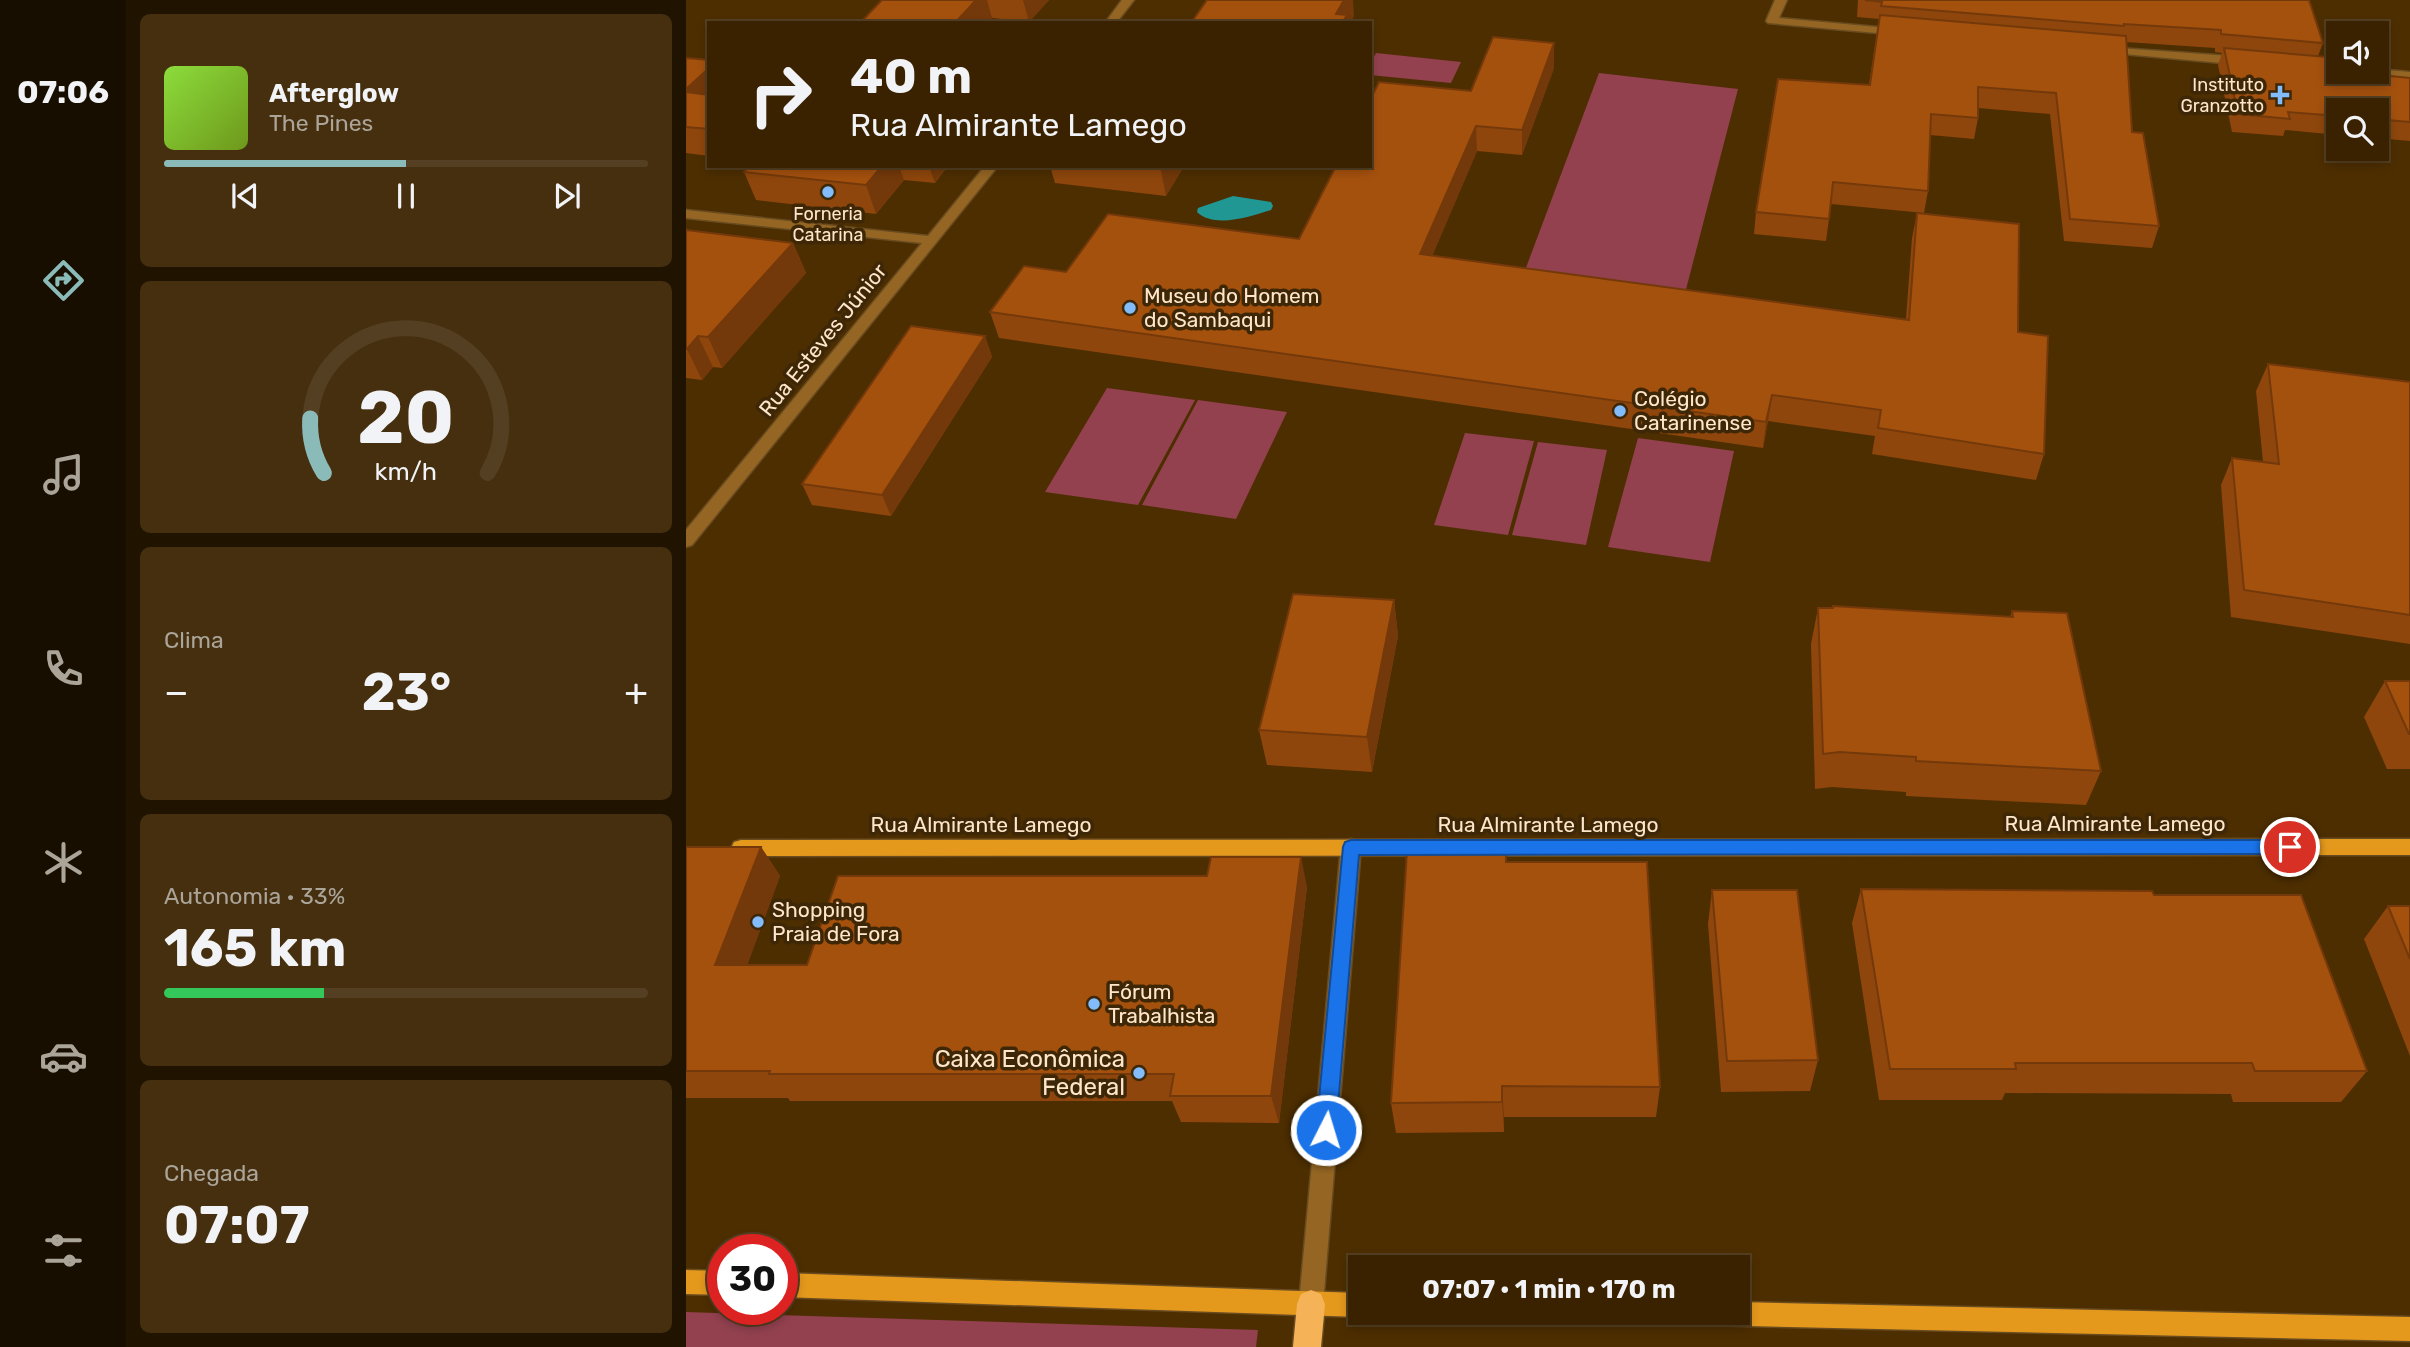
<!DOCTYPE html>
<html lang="pt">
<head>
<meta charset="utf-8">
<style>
  :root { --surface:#3a2200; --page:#452f0f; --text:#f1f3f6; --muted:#aba499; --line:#543f22; --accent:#8bbbb9 }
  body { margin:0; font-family:Rubik,sans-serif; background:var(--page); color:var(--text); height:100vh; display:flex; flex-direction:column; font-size:26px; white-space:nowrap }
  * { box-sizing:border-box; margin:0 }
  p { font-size:23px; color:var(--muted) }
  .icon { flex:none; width:38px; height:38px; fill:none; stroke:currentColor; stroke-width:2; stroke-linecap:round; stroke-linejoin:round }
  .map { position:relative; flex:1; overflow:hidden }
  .drawer { display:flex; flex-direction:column; gap:14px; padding:14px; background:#201300; width:560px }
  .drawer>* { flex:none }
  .hud { position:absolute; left:21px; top:21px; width:665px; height:147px; border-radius:0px; box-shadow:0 4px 10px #0003,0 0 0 2px var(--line); background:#3a2200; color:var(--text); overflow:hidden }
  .tools { position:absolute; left:1640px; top:21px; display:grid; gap:14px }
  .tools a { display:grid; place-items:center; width:63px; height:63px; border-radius:0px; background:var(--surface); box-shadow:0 4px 10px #0003,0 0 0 2px var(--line); font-size:35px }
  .speed { position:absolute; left:21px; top:1234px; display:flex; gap:14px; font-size:35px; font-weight:700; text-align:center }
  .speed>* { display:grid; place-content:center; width:91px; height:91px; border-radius:50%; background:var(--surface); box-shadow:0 4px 10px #0003,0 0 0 2px var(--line); line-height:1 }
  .speed .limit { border:10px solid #d22; background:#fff; color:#111 }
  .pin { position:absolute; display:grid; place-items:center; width:60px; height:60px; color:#fff; margin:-30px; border:4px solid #fff; border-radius:50%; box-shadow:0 2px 7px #0007 }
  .me { position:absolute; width:77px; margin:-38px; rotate:5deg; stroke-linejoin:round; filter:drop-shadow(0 0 5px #0008) }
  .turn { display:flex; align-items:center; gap:24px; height:147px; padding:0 28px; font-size:32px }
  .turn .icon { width:91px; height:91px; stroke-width:2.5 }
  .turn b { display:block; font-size:49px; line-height:60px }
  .big { font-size:52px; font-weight:700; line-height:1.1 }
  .drawer .tile { flex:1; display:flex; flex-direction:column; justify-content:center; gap:10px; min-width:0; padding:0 24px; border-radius:10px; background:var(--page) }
  .drawer .dial { align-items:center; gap:0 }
  .dial svg { height:182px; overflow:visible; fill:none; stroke:var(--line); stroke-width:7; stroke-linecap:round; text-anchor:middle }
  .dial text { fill:var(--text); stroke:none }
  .song { display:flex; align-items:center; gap:21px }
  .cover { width:84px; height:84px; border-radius:10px; background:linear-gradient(135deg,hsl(90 70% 55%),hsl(80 70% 35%)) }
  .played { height:7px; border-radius:4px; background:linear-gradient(90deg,var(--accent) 50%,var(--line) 50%) }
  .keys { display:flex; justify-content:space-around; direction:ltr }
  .heat { display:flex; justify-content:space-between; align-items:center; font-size:38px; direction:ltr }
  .charge { height:10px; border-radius:5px; background:linear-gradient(90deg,#34c759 33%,var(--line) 0) }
  .trip { position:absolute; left:662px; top:1255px; width:402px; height:70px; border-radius:0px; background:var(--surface); box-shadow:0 4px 10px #0003,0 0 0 2px var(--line); font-weight:700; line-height:70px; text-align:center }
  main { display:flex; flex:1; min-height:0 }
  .dock { display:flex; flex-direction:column; width:126px; justify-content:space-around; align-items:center; background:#170e00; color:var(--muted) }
  .dock .icon { width:49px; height:49px }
  .dock .current { color:var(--accent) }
  .dock b { font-size:32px; color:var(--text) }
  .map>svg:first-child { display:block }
  .green { fill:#93414f }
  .water { fill:#219793 }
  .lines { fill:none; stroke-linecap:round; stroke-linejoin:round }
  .minor-casing { stroke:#694b20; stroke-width:3 }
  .major-casing { stroke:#694b20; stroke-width:3 }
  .highway-casing { stroke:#694b20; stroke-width:3 }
  .minor { fill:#956623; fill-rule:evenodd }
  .major { fill:#e4981c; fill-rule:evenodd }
  .highway { fill:#f6b256; fill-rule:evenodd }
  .wall { fill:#8e460c }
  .shaded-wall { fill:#74390a }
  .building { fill:#a5510e; stroke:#74390a; stroke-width:2 }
  .route { fill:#1a73e8; stroke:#114b97; stroke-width:2 }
  .poi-dot { fill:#83bcfb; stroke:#3d2707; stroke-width:2.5 }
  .labels { text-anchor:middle; stroke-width:7; stroke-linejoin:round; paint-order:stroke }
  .far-poi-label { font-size:18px; fill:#ffe6ca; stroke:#3d2707; text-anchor:end }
  .poi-label { font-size:21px; fill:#ffe6ca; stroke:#3d2707; text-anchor:start }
  .street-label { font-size:21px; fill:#ffe6ca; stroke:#3d2707 }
  .near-poi-label { font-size:24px; fill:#ffe6ca; stroke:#3d2707; text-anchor:end }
</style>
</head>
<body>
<main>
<nav class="dock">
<b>07:06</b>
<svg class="icon current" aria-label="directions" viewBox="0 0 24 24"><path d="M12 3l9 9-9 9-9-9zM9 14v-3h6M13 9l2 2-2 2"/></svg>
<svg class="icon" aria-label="music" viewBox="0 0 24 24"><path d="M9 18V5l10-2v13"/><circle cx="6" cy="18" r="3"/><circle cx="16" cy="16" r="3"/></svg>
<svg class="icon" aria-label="phone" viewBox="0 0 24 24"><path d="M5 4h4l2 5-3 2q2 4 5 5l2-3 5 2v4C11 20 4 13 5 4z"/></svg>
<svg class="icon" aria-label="climate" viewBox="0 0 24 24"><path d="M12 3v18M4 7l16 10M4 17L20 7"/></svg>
<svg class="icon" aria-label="car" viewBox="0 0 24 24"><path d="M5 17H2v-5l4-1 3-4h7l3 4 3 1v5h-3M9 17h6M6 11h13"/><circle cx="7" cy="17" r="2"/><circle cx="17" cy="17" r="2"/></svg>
<svg class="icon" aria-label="filters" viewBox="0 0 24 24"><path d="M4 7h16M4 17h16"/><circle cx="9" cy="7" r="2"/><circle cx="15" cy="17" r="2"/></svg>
</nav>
<section class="drawer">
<div class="tile">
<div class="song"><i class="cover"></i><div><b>Afterglow</b><p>The Pines</p></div></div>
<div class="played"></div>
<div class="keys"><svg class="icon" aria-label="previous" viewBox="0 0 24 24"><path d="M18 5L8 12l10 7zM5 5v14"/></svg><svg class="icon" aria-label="pause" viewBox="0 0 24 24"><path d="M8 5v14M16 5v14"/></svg><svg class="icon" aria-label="next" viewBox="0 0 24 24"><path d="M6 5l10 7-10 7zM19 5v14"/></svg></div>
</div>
<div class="tile dial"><svg viewBox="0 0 100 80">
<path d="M14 69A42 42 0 1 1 86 69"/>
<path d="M14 69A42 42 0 0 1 8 45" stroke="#8bbbb9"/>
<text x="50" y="56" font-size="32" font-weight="700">20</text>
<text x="50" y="72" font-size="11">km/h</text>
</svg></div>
<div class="tile"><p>Clima</p>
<div class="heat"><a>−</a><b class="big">23°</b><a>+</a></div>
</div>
<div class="tile"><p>Autonomia · 33%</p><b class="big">165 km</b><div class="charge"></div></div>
<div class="tile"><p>Chegada</p><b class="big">07:07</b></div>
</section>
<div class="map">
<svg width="1724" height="1347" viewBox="0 0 1724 1347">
  <rect width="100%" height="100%" fill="#4d2e00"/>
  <!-- green -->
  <path class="green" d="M 690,53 L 775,62 L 765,83 L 684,75 L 684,64 Z
    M 913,73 L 1052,89 L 997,301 L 835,281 Z
    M 421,388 L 509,400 L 452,505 L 359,492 Z
    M 512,400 L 601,412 L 550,519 L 456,505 Z
    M 779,433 L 848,441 L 822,535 L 748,525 Z
    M 952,438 L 1048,451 L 1024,562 L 922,547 Z
    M 852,442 L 921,450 L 900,545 L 826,535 Z
    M 0,1312 L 572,1330 L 570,1347 L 0,1347 Z"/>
  <!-- water -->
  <path class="water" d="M 547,196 L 585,202 L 587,206 L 585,210 C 565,216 529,229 511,212 L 512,208 Z"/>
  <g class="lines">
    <defs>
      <path id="minor" d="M 436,0 L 448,0 L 430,23 L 419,23 Z
        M 1089,0 L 1101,0 L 1093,18 L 1213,29 L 1219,32 L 1213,35 L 1082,23 L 1080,21 Z
        M 1419,47 L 1558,57 L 1564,61 L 1558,65 L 1415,52 L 1413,50 Z
        M 1621,63 L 1652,65 L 1652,72 L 1655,72 L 1652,73 L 1617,69 L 1615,67 Z
        M 1690,69 L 1724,72 L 1724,80 L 1679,76 L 1673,72 L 1690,72 Z
        M 299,166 L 312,166 L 6,545 L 0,547 L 0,530 L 236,243 L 0,218 L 0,210 L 242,236 Z
        M 665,839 L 672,841 L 675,847 L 637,1304 L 633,1312 L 625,1316 L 617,1312 L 613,1304 L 655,847 L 658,841 Z"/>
      <path id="major" d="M 1724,839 L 1724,855 L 55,856 L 48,854 L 45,848 L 48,842 L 55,840 Z
        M 0,1270 L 37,1271 L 37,1295 L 0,1294 Z
        M 96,1273 L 674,1293 L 674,1312 L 683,1312 L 674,1317 L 96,1297 Z
        M 1052,1302 L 1724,1317 L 1724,1341 L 976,1324 L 968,1320 L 964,1312 L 1052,1312 Z"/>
      <path id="highway" d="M 625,1290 L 635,1294 L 639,1304 L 635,1347 L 607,1347 L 611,1304 L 615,1294 Z"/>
    </defs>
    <!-- minor casing -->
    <use href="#minor" class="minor-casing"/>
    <!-- major casing -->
    <use href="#major" class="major-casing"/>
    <!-- highway casing -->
    <use href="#highway" class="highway-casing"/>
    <!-- minor -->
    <use href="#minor" class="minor"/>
    <!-- major -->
    <use href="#major" class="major"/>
    <!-- highway -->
    <use href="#highway" class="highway"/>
  </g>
  <!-- wall -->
  <path class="wall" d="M 196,0 L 363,0 L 343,22 L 306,18 L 301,23 L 174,23 Z
    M 1172,0 L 1623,0 L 1637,43 L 1632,56 L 1645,70 L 1724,78 L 1724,141 L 1690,138 L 1690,110 L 1652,110 L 1652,135 L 1599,130 L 1597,136 L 1546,132 L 1532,65 L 1536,53 L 1529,52 L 1529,48 L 1440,42 L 1446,132 L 1473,226 L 1466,248 L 1378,241 L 1364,114 L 1292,108 L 1292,118 L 1288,139 L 1244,135 L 1242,191 L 1238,213 L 1145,204 L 1140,241 L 1068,234 L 1070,212 L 1183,85 L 1193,19 L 1171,17 Z
    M 0,58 L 23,60 L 23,156 L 0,153 Z
    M 868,68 L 836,155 L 791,151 L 746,256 L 1220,319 L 1226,238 L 1231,213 L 1332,332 L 1358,454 L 1350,480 L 1186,454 L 1189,436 L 1082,421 L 1077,448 L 313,338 L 304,312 L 380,272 L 613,239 L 785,91 Z
    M 63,166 L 262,166 L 249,183 L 218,180 L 190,214 L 70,200 L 58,172 Z
    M 364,166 L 498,166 L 480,196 L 369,183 Z
    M 574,166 L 594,166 L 593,168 Z
    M 0,228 L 1,230 L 107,243 L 120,273 L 36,368 L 27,367 L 16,380 L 0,378 Z
    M 299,336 L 306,357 L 205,516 L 126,505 L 116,484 Z
    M 1582,364 L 1724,382 L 1724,644 L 1545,617 L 1535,485 L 1546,458 L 1577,462 L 1570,391 Z
    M 708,600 L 712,636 L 686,772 L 581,765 L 573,730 Z
    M 1132,608 L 1324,617 L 1326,611 L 1415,771 L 1400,805 L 1220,796 L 1220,792 L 1146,787 L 1129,789 L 1125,644 Z
    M 1699,681 L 1724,681 L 1724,769 L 1701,769 L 1678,717 Z
    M 0,847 L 75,847 L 94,876 L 61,965 L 121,965 L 621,887 L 593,1123 L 495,1122 L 486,1101 L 104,1101 L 102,1098 L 0,1098 Z
    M 820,862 L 974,1087 L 970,1117 L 818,1117 L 818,1132 L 710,1133 L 705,1103 Z
    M 1175,889 L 1468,895 L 1681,1071 L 1655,1102 L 1547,1102 L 1545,1094 L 1319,1093 L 1316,1100 L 1193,1100 L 1166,923 Z
    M 1026,890 L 1132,1060 L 1124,1091 L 1035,1092 L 1022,924 Z
    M 1702,906 L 1724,906 L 1724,1056 L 1678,939 Z"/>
  <!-- shaded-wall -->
  <path class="shaded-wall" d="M 290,0 L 301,0 L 306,18 L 301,23 L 269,23 Z
    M 337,0 L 363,0 L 343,22 Z
    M 658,0 L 667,0 L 668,16 L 665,23 L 651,23 L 650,14 Z
    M 868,43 L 868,68 L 836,155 L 836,130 Z
    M 23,68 L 23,107 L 0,98 L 0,89 Z
    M 790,126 L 791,151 L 736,280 L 734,254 Z
    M 196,166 L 213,166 L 218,180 L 190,214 L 180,185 Z
    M 243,166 L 262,166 L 249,183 Z
    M 474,166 L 498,166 L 480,196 Z
    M 107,243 L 120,273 L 36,368 L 22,337 Z
    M 12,336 L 27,367 L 16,380 L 1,349 Z
    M 299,336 L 306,357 L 205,516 L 196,495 Z
    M 1086,395 L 1082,421 L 1077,448 L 1080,422 Z
    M 708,600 L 712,636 L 686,772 L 681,737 Z
    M 75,847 L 94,876 L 51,993 L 29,965 Z
    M 615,857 L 621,887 L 593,1123 L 585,1096 Z
    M 816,1086 L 818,1117 L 818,1132 L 816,1102 Z"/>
  <!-- building -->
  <path class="building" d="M 196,0 L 290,0 L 269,23 L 174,23 Z
    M 521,0 L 658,0 L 650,14 L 661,15 L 656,23 L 505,23 Z
    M 1179,0 L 1623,0 L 1637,43 L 1535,34 L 1535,30 L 1438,24 L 1438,26 L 1195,6 L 1196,2 Z
    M 1194,15 L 1440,36 L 1446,132 L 1457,133 L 1473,226 L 1384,219 L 1370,93 L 1292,87 L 1292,118 L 1245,114 L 1242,191 L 1147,182 L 1143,219 L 1070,212 L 1092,79 L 1184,85 Z
    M 807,37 L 868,43 L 836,130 L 790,126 L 734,254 L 1223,320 L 1231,213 L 1333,224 L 1332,332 L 1362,336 L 1358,454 L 1192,428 L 1195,410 L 1086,395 L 1080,422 L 304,312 L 338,266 L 380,272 L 422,214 L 613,239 L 650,166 L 684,166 L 684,100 L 693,82 L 785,91 Z
    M 1538,48 L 1641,57 L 1645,70 L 1724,78 L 1724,122 L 1690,119 L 1690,110 L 1652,110 L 1652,116 L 1602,112 L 1604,119 L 1552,114 Z
    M 0,58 L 23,60 L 23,68 L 0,89 Z
    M 0,92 L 23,95 L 23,129 L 0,127 Z
    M 63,166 L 196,166 L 180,185 L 58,172 Z
    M 0,230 L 107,243 L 22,337 L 12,336 L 1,349 L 0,349 Z
    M 225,326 L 299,336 L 196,495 L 116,484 Z
    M 1582,364 L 1724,382 L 1724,615 L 1558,590 L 1546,458 L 1593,464 Z
    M 607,594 L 708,600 L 681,737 L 573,730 Z
    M 1147,606 L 1327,617 L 1326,611 L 1381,613 L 1415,771 L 1230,761 L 1230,757 L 1154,752 L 1137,754 L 1132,608 L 1147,608 Z
    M 1699,681 L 1724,681 L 1724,734 L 1723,734 Z
    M 0,847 L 75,847 L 29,965 L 121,965 L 152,876 L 521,876 L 525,857 L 615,857 L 585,1096 L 484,1096 L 488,1074 L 83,1074 L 84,1071 L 0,1071 Z
    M 721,851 L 820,851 L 820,862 L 961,862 L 974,1087 L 816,1086 L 816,1102 L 705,1103 Z
    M 1175,889 L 1466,891 L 1468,895 L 1615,895 L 1681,1071 L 1569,1071 L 1566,1063 L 1329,1063 L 1330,1069 L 1204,1069 Z
    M 1026,890 L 1111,890 L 1132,1060 L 1041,1061 Z
    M 1702,906 L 1724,906 L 1724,959 Z"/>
  <!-- route -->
  <path class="route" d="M 665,840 L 1604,840 L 1610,842 L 1613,847 L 1610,852 L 1604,854 L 673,855 L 650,1130 L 647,1137 L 640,1140 L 633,1137 L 630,1130 L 657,847 L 659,842 Z"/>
  <!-- markers -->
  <g class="poi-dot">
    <path d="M1590.5 84.5h7v7h7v7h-7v7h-7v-7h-7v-7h7z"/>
    <circle cx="142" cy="192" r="7"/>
    <circle cx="444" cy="308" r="7"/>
    <circle cx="934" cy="411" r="7"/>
    <circle cx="72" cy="922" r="7"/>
    <circle cx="408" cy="1004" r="7"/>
    <circle cx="453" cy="1073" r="7"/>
  </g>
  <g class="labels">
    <!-- far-poi labels -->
    <g class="far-poi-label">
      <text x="1578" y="91">Instituto<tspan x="1578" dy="21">Granzotto</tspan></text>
      <text x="142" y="220" text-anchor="middle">Forneria<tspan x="142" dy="21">Catarina</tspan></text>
    </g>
    <!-- poi labels -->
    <g class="poi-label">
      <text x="458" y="303">Museu do Homem<tspan x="458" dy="24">do Sambaqui</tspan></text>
      <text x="948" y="406">Colégio<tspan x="948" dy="24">Catarinense</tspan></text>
      <text x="86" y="917">Shopping<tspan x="86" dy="24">Praia de Fora</tspan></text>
      <text x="422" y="999">Fórum<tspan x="422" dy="24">Trabalhista</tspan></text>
    </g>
    <!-- street labels -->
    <g class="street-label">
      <text transform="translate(137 340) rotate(-51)" y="7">Rua Esteves Júnior</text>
      <text x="1429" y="831">Rua Almirante Lamego</text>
      <text x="295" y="832">Rua Almirante Lamego</text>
      <text x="862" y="832">Rua Almirante Lamego</text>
    </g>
    <!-- near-poi labels -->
    <g class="near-poi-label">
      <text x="439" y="1067">Caixa Econômica<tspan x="439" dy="28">Federal</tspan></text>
    </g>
  </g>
</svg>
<div class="tools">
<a><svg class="icon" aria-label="sound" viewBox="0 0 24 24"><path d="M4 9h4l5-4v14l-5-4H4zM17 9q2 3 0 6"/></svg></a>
<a><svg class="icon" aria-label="search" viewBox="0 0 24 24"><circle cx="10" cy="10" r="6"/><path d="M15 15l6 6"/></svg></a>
</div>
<div class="speed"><div class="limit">30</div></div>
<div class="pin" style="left:1604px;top:847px;background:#d93025"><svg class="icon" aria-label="arrive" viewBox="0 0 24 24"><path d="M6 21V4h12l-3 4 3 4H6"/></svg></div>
<svg class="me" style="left:640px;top:1130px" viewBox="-20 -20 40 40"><circle r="17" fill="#1a73e8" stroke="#fff" stroke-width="3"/><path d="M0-11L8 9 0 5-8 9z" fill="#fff"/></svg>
<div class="trip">07:07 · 1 min · 170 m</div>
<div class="hud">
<div class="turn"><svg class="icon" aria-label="right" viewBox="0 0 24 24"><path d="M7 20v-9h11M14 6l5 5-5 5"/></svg><div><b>40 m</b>Rua Almirante Lamego</div></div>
</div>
</div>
</main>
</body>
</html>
